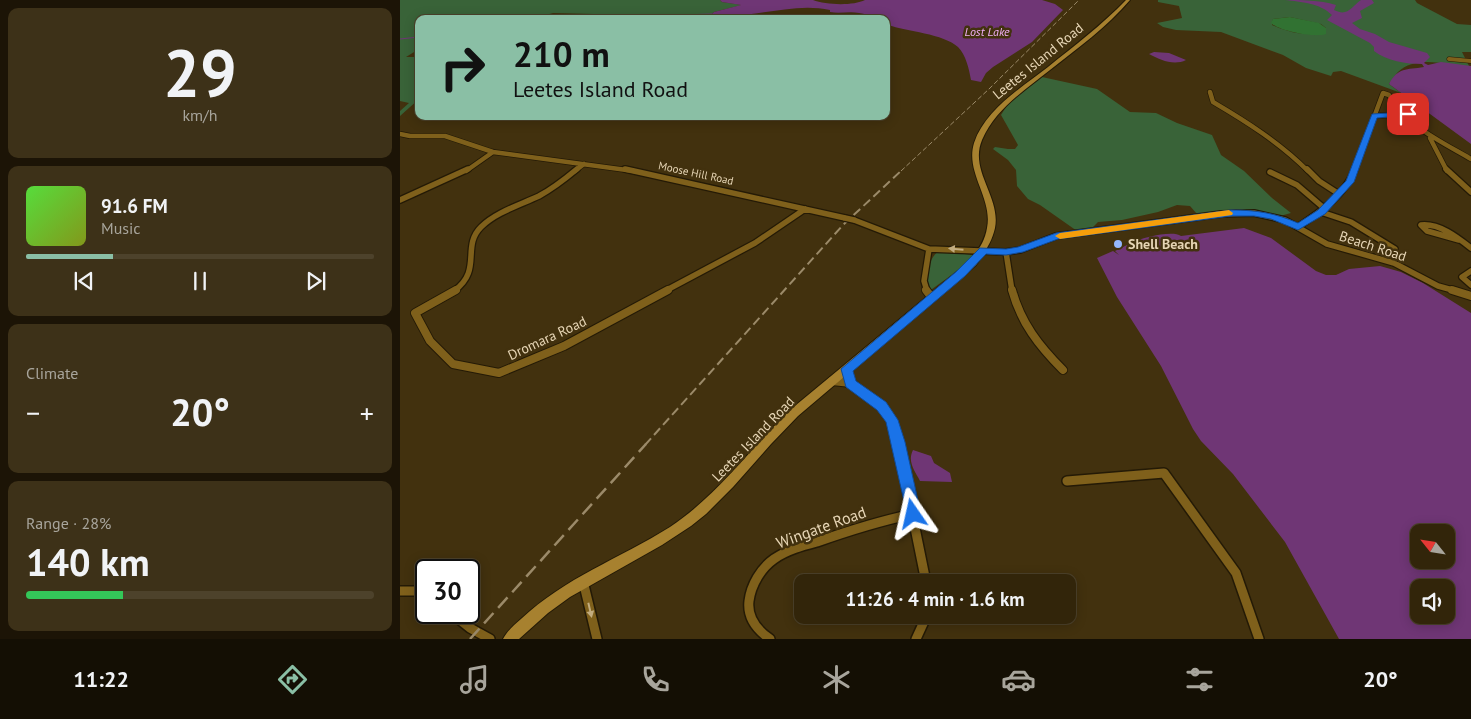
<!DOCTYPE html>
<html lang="en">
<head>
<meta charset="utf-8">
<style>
  :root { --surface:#32250a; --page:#3d3118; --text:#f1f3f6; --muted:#a8a59c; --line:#4d422b; --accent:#8abfa5 }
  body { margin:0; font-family:"PT Sans",sans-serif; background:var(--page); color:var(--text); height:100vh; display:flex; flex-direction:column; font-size:19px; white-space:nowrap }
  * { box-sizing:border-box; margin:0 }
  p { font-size:16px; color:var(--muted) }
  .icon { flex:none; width:28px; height:28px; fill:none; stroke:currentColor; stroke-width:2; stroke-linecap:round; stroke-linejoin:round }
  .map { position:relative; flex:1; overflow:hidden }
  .details { display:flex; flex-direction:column; gap:8px; padding:8px; background:#1c1406; width:400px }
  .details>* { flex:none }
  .hud { position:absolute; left:15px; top:15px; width:475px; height:105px; border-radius:10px; box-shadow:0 2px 12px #0003,0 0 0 1px var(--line); background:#8abfa5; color:#111; overflow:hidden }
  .needle { width:32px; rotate:300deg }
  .tools { position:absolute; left:1010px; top:524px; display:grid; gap:10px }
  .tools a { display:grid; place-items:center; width:45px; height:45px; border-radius:10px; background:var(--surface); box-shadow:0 2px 12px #0003,0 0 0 1px var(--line); font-size:25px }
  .speed { position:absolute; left:15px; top:559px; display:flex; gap:10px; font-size:25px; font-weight:700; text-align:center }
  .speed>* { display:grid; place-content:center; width:65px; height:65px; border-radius:50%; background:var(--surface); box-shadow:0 2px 12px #0003,0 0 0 1px var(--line); line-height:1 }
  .speed .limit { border:2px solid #111; border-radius:8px; background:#fff; color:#111 }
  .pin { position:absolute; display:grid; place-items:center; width:42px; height:42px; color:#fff; margin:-21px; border-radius:10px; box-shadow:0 2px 8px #0006 }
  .me { position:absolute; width:55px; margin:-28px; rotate:349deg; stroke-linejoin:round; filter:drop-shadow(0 0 4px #0008) }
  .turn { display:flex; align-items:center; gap:18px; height:105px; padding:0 15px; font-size:22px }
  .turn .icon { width:65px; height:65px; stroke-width:2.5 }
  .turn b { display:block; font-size:35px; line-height:42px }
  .big { font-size:38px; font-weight:600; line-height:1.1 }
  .details .widget { flex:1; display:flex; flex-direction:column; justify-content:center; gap:8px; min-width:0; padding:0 18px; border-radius:10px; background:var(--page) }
  .details .dial { align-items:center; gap:0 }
  .dial b { font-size:65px; line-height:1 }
  .song { display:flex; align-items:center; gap:15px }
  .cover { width:60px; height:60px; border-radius:8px; background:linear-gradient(135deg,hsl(110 70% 55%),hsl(70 70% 35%)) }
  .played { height:5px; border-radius:2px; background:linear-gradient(90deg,var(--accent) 25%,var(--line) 25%) }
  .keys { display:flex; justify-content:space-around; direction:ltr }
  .heat { display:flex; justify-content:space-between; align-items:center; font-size:28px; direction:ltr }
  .charge { height:8px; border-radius:4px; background:linear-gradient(90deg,#34c759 28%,var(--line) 0) }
  .trip { position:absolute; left:394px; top:574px; width:282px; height:50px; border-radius:10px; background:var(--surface); box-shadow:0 2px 12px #0003,0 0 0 1px var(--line); font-weight:600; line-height:50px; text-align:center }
  .dock { display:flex; height:80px; justify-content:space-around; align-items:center; background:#140f04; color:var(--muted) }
  .dock .icon { width:35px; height:35px }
  .dock .current { color:var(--accent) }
  .dock b { font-size:22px; color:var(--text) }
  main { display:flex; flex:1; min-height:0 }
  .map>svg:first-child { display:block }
  .green { fill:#396338; fill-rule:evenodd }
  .forest { fill:#317232 }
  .water { fill:#6f3675; fill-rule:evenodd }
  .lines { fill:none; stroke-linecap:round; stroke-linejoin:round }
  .stream { stroke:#6f3675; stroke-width:1 }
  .minor-far4-casing { stroke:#241a06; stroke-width:5 }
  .minor-far3-casing { stroke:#241a06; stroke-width:6 }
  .minor-far2-casing { stroke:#241a06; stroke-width:8 }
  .minor-far1-casing { stroke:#241a06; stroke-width:10 }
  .minor-casing { stroke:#241a06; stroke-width:12 }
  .major-casing { stroke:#241a06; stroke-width:2 }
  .minor-far4 { stroke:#7f601b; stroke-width:4 }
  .minor-far3 { stroke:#7f601b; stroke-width:4.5 }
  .minor-far2 { stroke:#7f601b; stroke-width:5.5 }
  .minor-far1 { stroke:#7f601b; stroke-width:8 }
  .minor { stroke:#7f601b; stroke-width:9 }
  .major { fill:#a7812f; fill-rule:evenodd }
  .rail-far2 { stroke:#9b8a69; stroke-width:1; stroke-dasharray:5 2.5; stroke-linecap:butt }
  .rail-far1 { stroke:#9b8a69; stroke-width:2; stroke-dasharray:9 4.5; stroke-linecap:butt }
  .rail { stroke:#9b8a69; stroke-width:2.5; stroke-dasharray:14 7; stroke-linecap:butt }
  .minor-bridge-casing { stroke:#241a06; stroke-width:8; stroke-linecap:butt }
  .minor-bridge { stroke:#7f601b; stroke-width:5.5 }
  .oneway { fill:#c2ac7f }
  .route { fill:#1a73e8; stroke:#114b97 }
  .slow { fill:#f59e0b }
  .poi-dot { fill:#94b7fd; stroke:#42310e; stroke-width:2 }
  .labels { text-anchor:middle; stroke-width:5; stroke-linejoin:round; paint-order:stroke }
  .far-street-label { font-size:11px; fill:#e6d5b5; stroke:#42310e }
  .far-water-label { font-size:12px; font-style:italic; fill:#f0aff6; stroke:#42310e }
  .street-label { font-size:14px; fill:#e6d5b5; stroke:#42310e }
  .poi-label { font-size:14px; font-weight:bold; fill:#e6d5b5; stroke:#42310e; text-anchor:start }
  .near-street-label { font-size:16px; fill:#e6d5b5; stroke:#42310e }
</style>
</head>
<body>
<main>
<section class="details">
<div class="widget dial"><b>29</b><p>km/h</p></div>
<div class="widget">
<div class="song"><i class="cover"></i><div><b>91.6 FM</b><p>Music</p></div></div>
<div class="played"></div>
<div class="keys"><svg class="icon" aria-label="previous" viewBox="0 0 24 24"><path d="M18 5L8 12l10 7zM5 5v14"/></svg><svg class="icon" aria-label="pause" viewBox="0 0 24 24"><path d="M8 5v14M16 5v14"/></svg><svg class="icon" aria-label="next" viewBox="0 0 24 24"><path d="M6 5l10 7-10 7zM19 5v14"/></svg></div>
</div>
<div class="widget"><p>Climate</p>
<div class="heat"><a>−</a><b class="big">20°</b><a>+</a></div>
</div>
<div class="widget"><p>Range · 28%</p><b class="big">140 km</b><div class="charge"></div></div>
</section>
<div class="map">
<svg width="1071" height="639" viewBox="0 0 1071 639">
  <rect width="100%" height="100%" fill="#42310e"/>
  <!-- green -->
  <path class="green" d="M 0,0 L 320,0 L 322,2 L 342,5 L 314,12 L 312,14 L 274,16 L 153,13 L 132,19 L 19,19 L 19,49 L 6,57 L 19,57 L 19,99 L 0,116 L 0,111 L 9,103 L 0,101 Z
    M 758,0 L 1015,0 L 1017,3 L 1057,24 L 1071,25 L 1071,52 L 1062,52 L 1070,68 C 1049,65 1016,54 998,72 C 995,75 992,80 989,84 L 1001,93 L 941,71 L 933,72 L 931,76 L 906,68 L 883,55 L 821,32 L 776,30 L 763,27 L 757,23 L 782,18 L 779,6 L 758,2 ZM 890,17 L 921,24 L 926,28 C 908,38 891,33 872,25 L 873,19 Z
    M 642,77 L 697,89 L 730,112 L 756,113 L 777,123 L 812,135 L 821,155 L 844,171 L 872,198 L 891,213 L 880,216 L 836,209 L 797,214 L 790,206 L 777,205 L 758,212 L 722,220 L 698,222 L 692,228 L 677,231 L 640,205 L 628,199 L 617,186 L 616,170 L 608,160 L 593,149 L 595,147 L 608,149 L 615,149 L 618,145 L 601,115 C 609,99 628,88 642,77 Z
    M 540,251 L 573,255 L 557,271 L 528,292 C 528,280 526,257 540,251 Z"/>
  <!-- forest -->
  <path class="forest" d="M 890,17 L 919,23 L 926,28 L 926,34 C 915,38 879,31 871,23 L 873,19 Z"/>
  <!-- water -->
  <path class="water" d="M 320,0 L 413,0 C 426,5 453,6 465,0 L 642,0 L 655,4 L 663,10 L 632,42 L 593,67 L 586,73 L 581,82 L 571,80 C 569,69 566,55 558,47 C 544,34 506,31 488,25 L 486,19 C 481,19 466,14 459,13 C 449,11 440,14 430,12 L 430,10 C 391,1 351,21 312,14 L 314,12 L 341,5 L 322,2 Z
    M 885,0 C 902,0 919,0 936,5 L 934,10 C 948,17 951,7 961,0 L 972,0 L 974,3 L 960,11 L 962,18 L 952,23 L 960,29 L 975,34 L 989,42 L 1027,53 L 1030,57 L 1024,63 L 1028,65 L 1041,62 L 1071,66 L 1071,144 L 989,84 C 998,67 1006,70 1024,67 L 1022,64 C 1006,64 987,61 974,51 L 974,47 L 970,43 L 927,20 L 932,15 C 920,3 901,2 885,0 Z
    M 754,52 L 769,53 L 786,60 C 774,66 760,60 749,54 Z
    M 844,228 L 871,238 L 916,271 L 926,275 L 936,275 L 949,269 L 980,266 L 1001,272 L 1023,283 L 1071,313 L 1071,639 L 939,639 L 885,542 L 833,474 L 801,441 L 793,429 L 761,366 L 717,297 L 697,258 L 713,251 L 719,255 L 715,251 L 727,245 L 734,250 L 729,244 L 732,242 C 743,238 772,230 781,236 ZM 1019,532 L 1046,532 L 1046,560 L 1019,560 ZM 1019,588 L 1046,588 L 1046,615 L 1019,615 Z
    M 513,450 L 531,456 L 534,463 L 550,473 L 552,482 L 520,481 C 515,471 507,462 513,450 Z"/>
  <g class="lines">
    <!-- stream -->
    <path class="stream" d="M 145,19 L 312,14
      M 0,39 L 19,37"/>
    <defs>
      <path id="minor-far4" d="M 1049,59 L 1071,61"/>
      <path id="minor-far3" d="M 810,92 L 813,102 C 847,122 880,143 908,171
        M 974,116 L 989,115 L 1010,119
        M 0,134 L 10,136 L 45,136 L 93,152 L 234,171
        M 1030,138 L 1047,171
        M 66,171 L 93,152
        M 175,171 L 184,164
        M 954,171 L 983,93 L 989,95 C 1006,126 1042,142 1071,159"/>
      <path id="minor-far2" d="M 225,169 L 445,218
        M 907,169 L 919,181 L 939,194
        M 1046,169 L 1071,192
        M 870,172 L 897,185 L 925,209
        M 0,200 L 68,169
        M 921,212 L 951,222 L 995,249 L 994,263
        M 454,220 L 529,249 L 606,252 L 620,250 L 656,236 L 821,214 L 854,213 L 885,220 L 927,244 L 994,263 L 1038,286 L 1056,291
        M 898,227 C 920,212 945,195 955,169
        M 1059,240 L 1027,231 L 1021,225 C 1039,223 1057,237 1071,248
        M 606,252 L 612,291
        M 1071,271 L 1062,277 L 1071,285
        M 54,291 C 83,270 61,247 81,227 C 96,212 120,205 139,196 C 152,189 165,179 177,169
        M 265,291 L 355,243 L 405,209
        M 527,291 L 524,281 L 529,249"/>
      <path id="minor-far1" d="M 56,290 L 15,313 L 30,341 L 53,364 L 99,373 L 164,346 L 268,290
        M 526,290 L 532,298
        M 612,290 C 621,323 639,346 663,370
        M 1052,290 L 1071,296
        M 447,369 L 451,383
        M 432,381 L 451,383 L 481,406 L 492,420 L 498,445"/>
      <path id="minor" d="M 498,444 L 526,582
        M 667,481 L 764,473 L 836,573 L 859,639
        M 183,581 L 197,639
        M 0,591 L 21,591 L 26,593
        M 50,612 L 70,628 L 90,639
        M 370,639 C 357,630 347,618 349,601 C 351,585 361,568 374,559 C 387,550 402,546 417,542 C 448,531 480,521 513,514
        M 516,639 L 527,615"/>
      <path id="major" d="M 726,0 L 730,0 C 707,27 678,48 650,70 C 625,90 595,109 582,140 C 569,171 601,197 595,228 C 592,242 584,253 576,265 L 398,416 L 371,444 L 333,487 L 306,514 L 291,526 L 262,545 L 170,597 L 148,613 L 119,639 L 103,639 C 107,631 114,625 121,619 C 166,577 219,559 270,527 C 317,496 350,449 390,410 L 570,261 C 578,251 585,241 587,228 C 593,198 565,173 574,143 C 585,110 622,87 648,67 C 674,46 702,25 726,0 Z"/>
    </defs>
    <!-- minor-far4 casing -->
    <use href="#minor-far4" class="minor-far4-casing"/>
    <!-- minor-far3 casing -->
    <use href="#minor-far3" class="minor-far3-casing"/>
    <!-- minor-far2 casing -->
    <use href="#minor-far2" class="minor-far2-casing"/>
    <!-- minor-far1 casing -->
    <use href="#minor-far1" class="minor-far1-casing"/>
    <!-- minor casing -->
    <use href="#minor" class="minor-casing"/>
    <!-- major casing -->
    <use href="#major" class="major-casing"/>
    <!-- minor-far4 -->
    <use href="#minor-far4" class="minor-far4"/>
    <!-- minor-far3 -->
    <use href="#minor-far3" class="minor-far3"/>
    <!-- minor-far2 -->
    <use href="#minor-far2" class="minor-far2"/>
    <!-- minor-far1 -->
    <use href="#minor-far1" class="minor-far1"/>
    <!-- minor -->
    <use href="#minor" class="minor"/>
    <!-- major -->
    <use href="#major" class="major"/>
    <!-- rail-far2 -->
    <path class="rail-far2" d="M 501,171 L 589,89 L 679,0"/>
    <!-- rail-far1 -->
    <path class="rail-far1" d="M 245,445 L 443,225 L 503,169"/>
    <!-- rail -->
    <path class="rail" d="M 70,639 L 246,444"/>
    <defs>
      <path id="minor-bridge" d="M 445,218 L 454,220"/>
    </defs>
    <!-- minor-bridge casing -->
    <use href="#minor-bridge" class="minor-bridge-casing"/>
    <!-- minor-bridge -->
    <use href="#minor-bridge" class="minor-bridge"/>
  </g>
  <!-- one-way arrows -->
  <defs><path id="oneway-solid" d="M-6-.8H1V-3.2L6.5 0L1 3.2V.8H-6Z" transform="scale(1.25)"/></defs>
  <g class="oneway">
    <use href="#oneway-solid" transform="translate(556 249) rotate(-175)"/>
    <use href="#oneway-solid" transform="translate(190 610) rotate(77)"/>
  </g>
  <!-- route -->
  <path class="route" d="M 1008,112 L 1015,119 L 1013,121 L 989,117 L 977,118 L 954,182 L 925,214 L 898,230 L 871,219 L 854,216 L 831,216 L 658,239 L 623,252 L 606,255 L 586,254 L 565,276 L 453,371 L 456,381 L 486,402 L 498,420 L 505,442 L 521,514 L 519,519 L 513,521 L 508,519 L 486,422 L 477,410 L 446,387 L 441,369 L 557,271 L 580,248 L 606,249 L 618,247 L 656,233 L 831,210 C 856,210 875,213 898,223 L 918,210 L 946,181 L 972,114 L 989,113 L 1005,116 L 1005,113 Z"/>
  <!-- slow -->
  <path class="slow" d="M 829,210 L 833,213 L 832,215 L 660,239 L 655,236 L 660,233 Z"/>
  <!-- markers -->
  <circle class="poi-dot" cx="718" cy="244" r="5"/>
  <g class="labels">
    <!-- far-street labels -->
    <g class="far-street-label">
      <text transform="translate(296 173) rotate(12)" y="4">Moose Hill Road</text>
    </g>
    <!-- far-water labels -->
    <g class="far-water-label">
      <text x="587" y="36">Lost Lake</text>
    </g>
    <!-- street labels -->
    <g class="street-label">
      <text transform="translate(638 61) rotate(-39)" y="5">Leetes Island Road</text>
      <text transform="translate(973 246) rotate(18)" y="5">Beach Road</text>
      <text transform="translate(147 338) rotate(-25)" y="5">Dromara Road</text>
      <text transform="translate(353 439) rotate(-46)" y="5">Leetes Island Road</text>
    </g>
    <!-- poi labels -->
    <g class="poi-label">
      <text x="728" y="249">Shell Beach</text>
    </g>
    <!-- near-street labels -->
    <g class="near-street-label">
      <text transform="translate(421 527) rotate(-20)" y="6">Wingate Road</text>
    </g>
  </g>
</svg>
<div class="tools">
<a><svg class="needle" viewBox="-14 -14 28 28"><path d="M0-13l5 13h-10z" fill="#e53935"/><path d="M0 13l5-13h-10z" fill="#a8a59c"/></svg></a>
<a><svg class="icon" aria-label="sound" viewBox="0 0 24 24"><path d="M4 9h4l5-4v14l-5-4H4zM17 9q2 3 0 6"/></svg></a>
</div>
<div class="speed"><div class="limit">30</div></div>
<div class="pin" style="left:1008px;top:114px;background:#d93025"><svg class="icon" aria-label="arrive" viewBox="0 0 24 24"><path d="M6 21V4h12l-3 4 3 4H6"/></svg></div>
<svg class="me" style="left:513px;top:514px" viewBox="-20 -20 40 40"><path d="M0-17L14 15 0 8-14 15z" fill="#1a73e8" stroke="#fff" stroke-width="4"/></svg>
<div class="trip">11:26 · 4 min · 1.6 km</div>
<div class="hud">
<div class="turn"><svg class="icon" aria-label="right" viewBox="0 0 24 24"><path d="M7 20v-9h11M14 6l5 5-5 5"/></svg><div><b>210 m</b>Leetes Island Road</div></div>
</div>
</div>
</main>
<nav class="dock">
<b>11:22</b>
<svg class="icon current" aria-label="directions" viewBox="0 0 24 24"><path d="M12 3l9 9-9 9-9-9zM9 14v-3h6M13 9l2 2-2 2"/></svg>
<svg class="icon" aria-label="music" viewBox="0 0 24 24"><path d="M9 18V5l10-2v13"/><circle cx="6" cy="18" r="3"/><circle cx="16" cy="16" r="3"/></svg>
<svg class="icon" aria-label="phone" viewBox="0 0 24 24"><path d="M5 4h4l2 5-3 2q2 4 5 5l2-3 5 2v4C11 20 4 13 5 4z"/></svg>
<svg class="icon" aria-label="climate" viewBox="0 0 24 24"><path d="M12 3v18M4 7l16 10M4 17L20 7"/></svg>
<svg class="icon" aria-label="car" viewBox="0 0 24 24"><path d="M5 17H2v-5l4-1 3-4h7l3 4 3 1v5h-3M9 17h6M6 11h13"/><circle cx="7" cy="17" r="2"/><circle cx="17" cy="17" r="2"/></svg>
<svg class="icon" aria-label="filters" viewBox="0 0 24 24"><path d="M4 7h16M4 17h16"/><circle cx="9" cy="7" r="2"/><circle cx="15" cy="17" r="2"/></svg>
<b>20°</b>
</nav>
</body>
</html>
